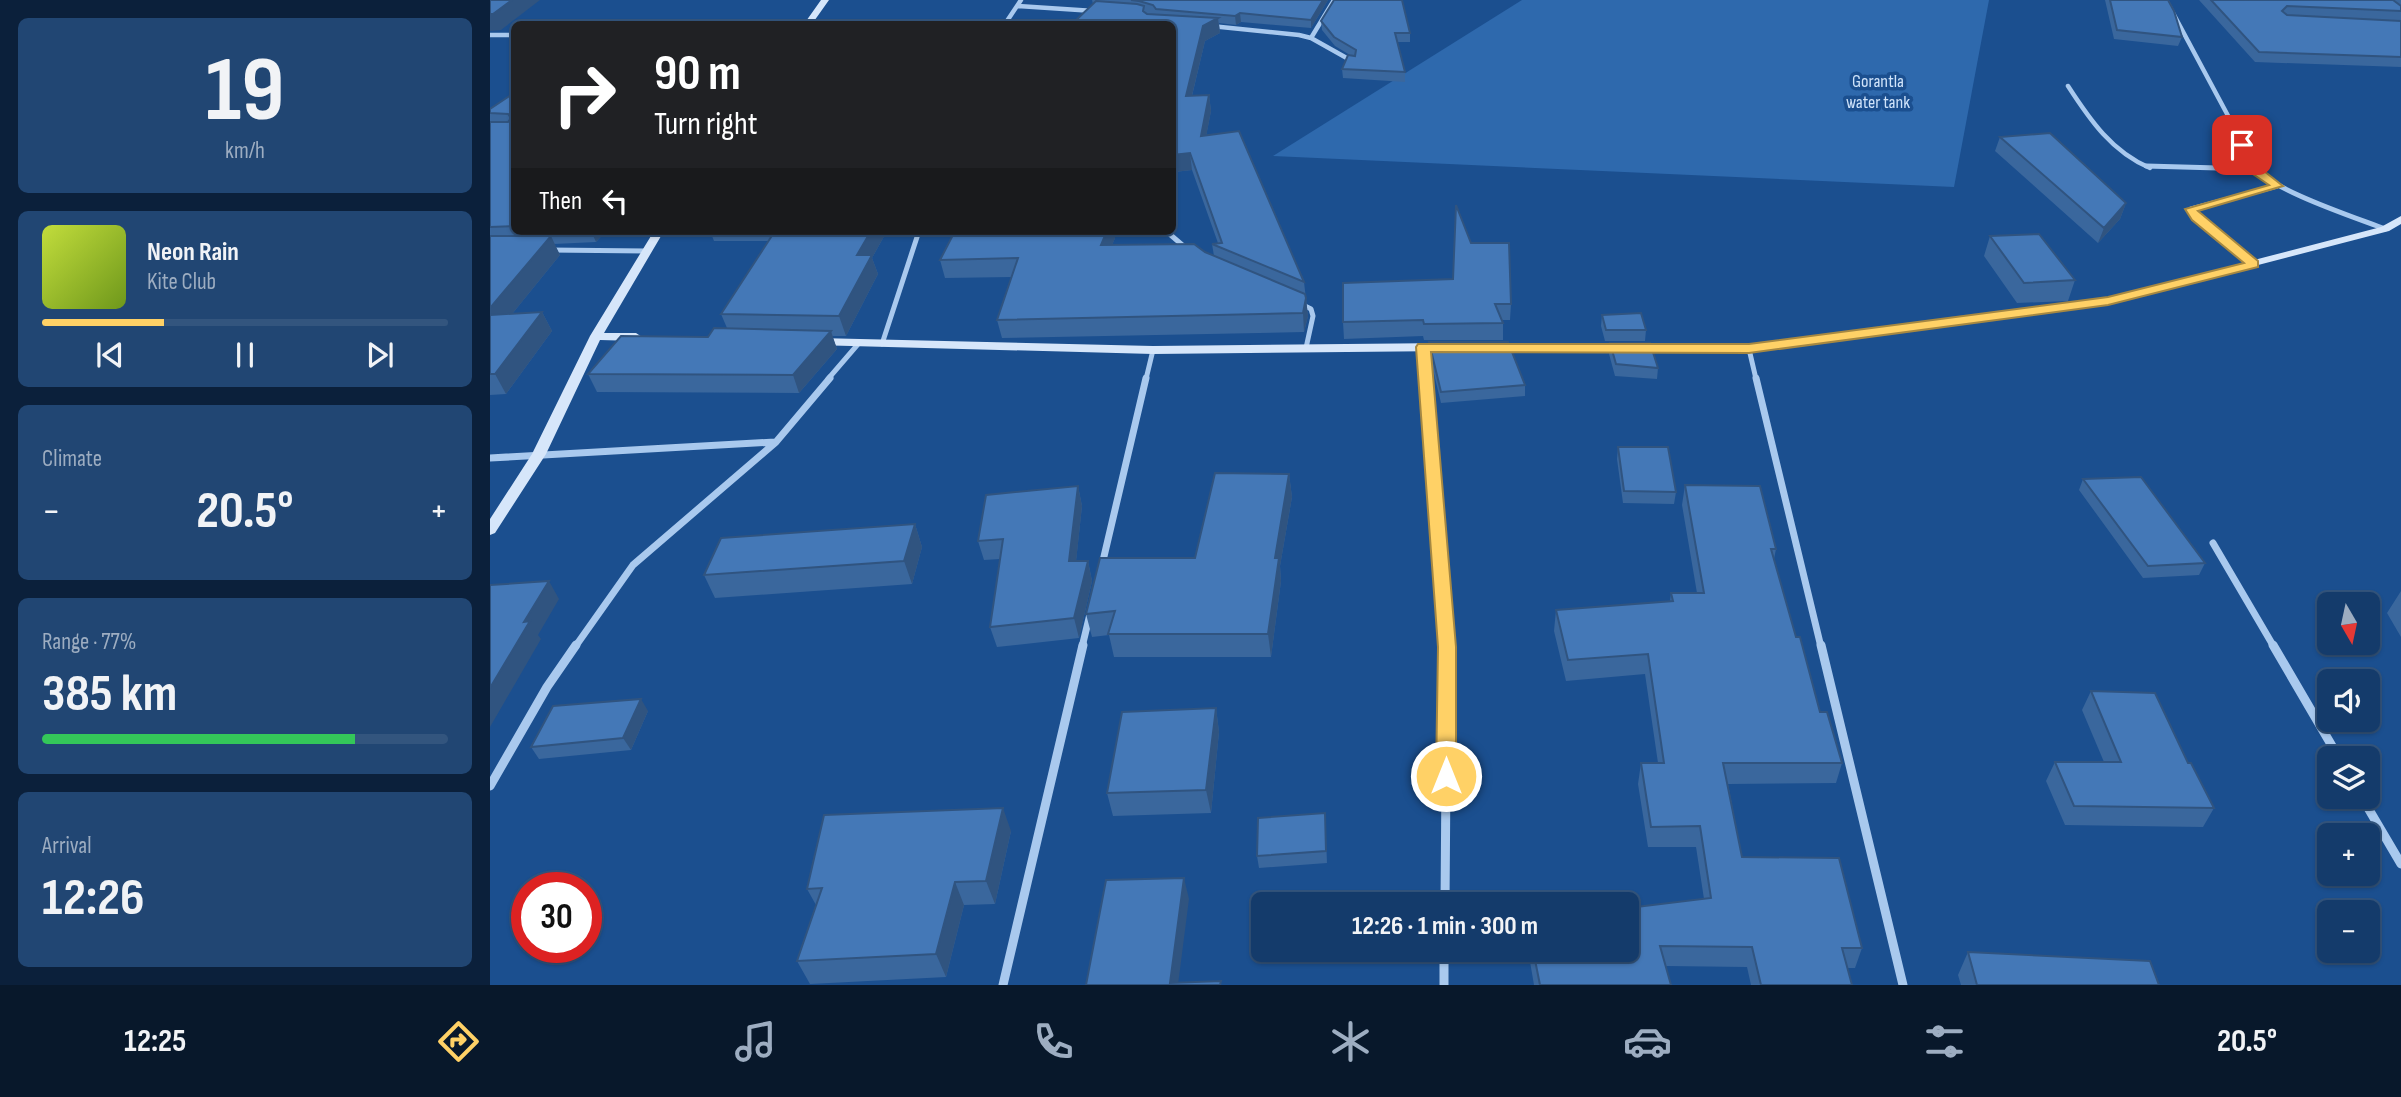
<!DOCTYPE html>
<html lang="en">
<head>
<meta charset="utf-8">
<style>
  :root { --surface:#143b6b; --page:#214673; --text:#f1f3f6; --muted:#9dadc1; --line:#33557e; --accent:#ffd166 }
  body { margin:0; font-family:"Sofia Sans Condensed",sans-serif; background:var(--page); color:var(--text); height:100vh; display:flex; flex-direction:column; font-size:26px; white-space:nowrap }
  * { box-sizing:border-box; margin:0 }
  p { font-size:23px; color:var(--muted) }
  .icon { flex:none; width:38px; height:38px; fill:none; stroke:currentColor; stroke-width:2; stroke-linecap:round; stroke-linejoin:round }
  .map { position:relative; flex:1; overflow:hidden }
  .drawer { display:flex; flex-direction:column; gap:18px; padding:18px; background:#0b203b; width:490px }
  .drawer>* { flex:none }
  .hud { position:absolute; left:21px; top:21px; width:665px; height:214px; border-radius:10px; box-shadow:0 2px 5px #0004,0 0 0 2px var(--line); background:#202124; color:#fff; overflow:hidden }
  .needle { width:46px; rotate:171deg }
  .fabs { position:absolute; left:1827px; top:592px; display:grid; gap:14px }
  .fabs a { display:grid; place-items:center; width:63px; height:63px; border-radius:10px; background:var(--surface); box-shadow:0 2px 5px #0004,0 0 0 2px var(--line); font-size:35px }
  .speed { position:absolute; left:21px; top:872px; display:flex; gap:14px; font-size:35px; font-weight:700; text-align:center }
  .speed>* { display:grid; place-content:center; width:91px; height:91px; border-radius:50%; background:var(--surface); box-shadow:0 2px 5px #0004,0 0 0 2px var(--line); line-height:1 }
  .speed .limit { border:10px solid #d22; background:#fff; color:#111 }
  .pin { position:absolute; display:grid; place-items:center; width:60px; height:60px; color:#fff; margin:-30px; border-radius:14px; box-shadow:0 4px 10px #0006 }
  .me { position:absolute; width:77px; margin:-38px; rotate:0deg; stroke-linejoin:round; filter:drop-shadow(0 0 5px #0008) }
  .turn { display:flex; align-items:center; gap:24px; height:147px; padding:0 28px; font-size:32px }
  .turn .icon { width:91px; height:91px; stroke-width:2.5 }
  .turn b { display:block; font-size:49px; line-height:60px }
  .then { display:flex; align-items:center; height:66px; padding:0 28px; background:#0003; gap:14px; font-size:26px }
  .big { font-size:52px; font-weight:700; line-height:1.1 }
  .drawer .card { flex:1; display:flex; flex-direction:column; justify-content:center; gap:10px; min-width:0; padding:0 24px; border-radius:10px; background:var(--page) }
  .drawer .dial { align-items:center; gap:0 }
  .dial b { font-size:91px; line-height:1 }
  .song { display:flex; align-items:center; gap:21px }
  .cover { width:84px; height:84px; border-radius:10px; background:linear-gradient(135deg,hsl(70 70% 55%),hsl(80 70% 35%)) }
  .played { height:7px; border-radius:4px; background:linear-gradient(90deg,var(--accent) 30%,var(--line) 30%) }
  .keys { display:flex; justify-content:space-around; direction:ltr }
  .heat { display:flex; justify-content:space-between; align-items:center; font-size:38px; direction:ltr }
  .charge { height:10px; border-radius:5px; background:linear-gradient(90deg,#34c759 77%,var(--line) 0) }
  .trip { position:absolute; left:761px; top:892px; width:388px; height:70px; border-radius:10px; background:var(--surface); box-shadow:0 2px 5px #0004,0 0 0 2px var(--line); font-weight:700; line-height:70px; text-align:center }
  .tabs { display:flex; height:112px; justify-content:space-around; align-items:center; background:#08182b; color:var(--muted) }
  .tabs .icon { width:49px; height:49px }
  .tabs .on { color:var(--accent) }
  .tabs b { font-size:32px; color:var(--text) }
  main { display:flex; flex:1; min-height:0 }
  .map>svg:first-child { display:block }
  .green { fill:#2e69ad }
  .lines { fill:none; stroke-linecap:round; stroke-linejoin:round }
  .street-far3 { stroke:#a9c9ee; stroke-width:4.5 }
  .street-far2 { stroke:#a9c9ee; stroke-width:5 }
  .street-far1 { stroke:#a9c9ee; stroke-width:7 }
  .street { stroke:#a9c9ee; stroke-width:9 }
  .secondary { fill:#d6e6fa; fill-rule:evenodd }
  .wall { fill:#3a679d }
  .shaded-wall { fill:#305480 }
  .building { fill:#4478b7; stroke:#305480; stroke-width:2 }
  .route { fill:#ffd166; stroke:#a68842; stroke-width:2 }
  .labels { text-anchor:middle; stroke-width:7; stroke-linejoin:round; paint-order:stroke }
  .far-park-label { font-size:18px; fill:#cfe3fa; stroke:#1b4f8f }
</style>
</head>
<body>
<main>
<section class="drawer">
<div class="card dial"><b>19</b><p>km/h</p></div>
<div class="card">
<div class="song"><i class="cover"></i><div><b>Neon Rain</b><p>Kite Club</p></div></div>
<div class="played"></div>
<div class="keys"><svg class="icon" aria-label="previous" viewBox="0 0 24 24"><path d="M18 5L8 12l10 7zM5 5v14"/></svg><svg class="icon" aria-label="pause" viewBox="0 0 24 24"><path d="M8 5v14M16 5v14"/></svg><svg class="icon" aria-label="next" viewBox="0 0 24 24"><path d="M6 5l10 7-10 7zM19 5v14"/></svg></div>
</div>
<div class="card"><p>Climate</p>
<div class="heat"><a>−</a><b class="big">20.5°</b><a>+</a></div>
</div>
<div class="card"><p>Range · 77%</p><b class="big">385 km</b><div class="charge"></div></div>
<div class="card"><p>Arrival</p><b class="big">12:26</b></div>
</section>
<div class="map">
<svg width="1911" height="985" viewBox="0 0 1911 985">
  <rect width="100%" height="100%" fill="#1b4f8f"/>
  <!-- green -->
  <path class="green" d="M 1032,0 L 1499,0 L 1464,187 L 783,156 Z"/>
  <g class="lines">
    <!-- street-far3 -->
    <path class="street-far3" d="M 1676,0 L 1766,168
      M 528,6 L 604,11
      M 515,24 L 531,0
      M 721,26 L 809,35 L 821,38 L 862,61
      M 0,35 L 24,35
      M 821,38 L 844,0
      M 1578,86 C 1600,120 1622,152 1660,168"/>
    <!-- street-far2 -->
    <path class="street-far2" d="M 1656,166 L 1764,169
      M 1765,166 C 1777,189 1867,218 1895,229
      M 676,231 L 697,249
      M 59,250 L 156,251
      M 1764,264 L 1706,218 L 1701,209 L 1787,186
      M 811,304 L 821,309 L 823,316 L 816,348
      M 392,344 L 429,231
      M 933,347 L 936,379
      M 1259,349 L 1266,379
      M 338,379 L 369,343
      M 656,379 L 663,350"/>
    <!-- street-far1 -->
    <path class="street-far1" d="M 935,378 L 957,647
      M 1266,378 L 1331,647
      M 0,458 L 285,442
      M 1723,543 L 1784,647
      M 612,565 L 656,378
      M 85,647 L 143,565 L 286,442 L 340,378
      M 592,647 L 600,614"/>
    <!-- street -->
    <path class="street" d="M 1331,645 L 1413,985
      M 1783,645 L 1849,758
      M 0,786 L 57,687 L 86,645
      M 1871,796 L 1911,864
      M 955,905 L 957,645
      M 954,950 L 954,985
      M 513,985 L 593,645"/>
    <!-- secondary -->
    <path class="secondary" d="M 331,0 L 339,0 L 322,24 L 314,24 Z
      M 1911,216 L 1911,224 L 1899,231 L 1618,304 L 1259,353 L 1003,351 L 997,347 L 1003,343 L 1259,345 L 1618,298 L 1891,227 Z
      M 164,231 L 174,231 L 114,333 L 146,333 L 152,337 L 146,341 L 110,340 L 56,454 L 5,533 L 0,535 L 0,519 L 42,454 L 100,336 Z
      M 328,338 L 663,346 L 958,343 L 964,347 L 958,351 L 663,354 L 324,345 L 322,342 Z"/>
  </g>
  <!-- wall -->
  <path class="wall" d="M 602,0 L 838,0 L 821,28 L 751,22 L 746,25 L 729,23 L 730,33 L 715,41 L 702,96 L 719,95 L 721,111 L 716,136 L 814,282 L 818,316 L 814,332 L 512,338 L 507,320 L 522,277 L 455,278 L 450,260 L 625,238 L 622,245 L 715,252 L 724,256 L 722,244 L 728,243 L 702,170 L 684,172 L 682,24 L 603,4 Z
    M 1615,0 L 1678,0 L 1692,37 L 1688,46 L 1624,39 Z
    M 1709,0 L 1911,0 L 1911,67 L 1765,62 Z
    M 831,21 L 920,33 L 920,42 L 907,42 L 915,72 L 915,82 L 853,78 L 852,69 L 860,55 L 845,46 L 832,30 Z
    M 24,93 L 24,231 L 116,231 L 106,242 L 64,244 L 70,255 L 22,314 L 52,312 L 62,331 L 16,394 L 0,395 L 0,109 Z
    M 1510,137 L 1636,203 L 1630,219 L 1608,243 L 1505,151 Z
    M 220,231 L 397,231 L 382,258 L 388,274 L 356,336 L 342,336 L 347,349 L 309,393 L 107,392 L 98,374 L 218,337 L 237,328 L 231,314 L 278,241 L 224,241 Z
    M 1500,236 L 1585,280 L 1578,301 L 1527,303 L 1494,256 Z
    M 981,243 L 1021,304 L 1020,320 L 1012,320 L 1013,323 L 1013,340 L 934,340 L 933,336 L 854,339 L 853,322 L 963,279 Z
    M 1112,315 L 1156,330 L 1155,341 L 1115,341 L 1111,326 Z
    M 939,342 L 1035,385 L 1035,396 L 951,403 L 939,353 Z
    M 1120,343 L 1168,368 L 1167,379 L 1125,376 L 1119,354 Z
    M 1128,447 L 1186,492 L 1184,504 L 1133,503 L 1127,459 Z
    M 799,474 L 802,497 L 790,566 L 791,581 L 781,657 L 624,657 L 619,635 L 602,637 L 596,614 L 705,558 Z
    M 1593,479 L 1715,563 L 1709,575 L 1653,578 L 1589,490 Z
    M 1195,485 L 1286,549 L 1284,559 L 1306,637 L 1330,712 L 1352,763 L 1346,783 L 1238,784 L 1252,857 L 1372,948 L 1365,968 L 1357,968 L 1362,985 L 1261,985 L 1257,967 L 1176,966 L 1181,985 L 1044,985 L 1038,950 L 1138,950 L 1214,899 L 1206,847 L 1158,847 L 1148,784 L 1151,763 L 1168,763 L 1155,674 L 1076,681 L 1064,631 L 1066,610 L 1180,601 L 1181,593 L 1207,593 L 1192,505 Z
    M 588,486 L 592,506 L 586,561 L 598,561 L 602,581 L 589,638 L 507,647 L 500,627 L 510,559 L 494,560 L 488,541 Z
    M 425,524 L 432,547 L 422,584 L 225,598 L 214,575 Z
    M 1911,591 L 1911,637 L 1897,613 Z
    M 1601,691 L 1698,763 L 1724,808 L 1713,827 L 1575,825 L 1556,781 L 1565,762 L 1614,762 L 1592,710 Z
    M 726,708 L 729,732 L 721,813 L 623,816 L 617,793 Z
    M 158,711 L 141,750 L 49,759 L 41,747 Z
    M 835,813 L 837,863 L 769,868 L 767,856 Z
    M 521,831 L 505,904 L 474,905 L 456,977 L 320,984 L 307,961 L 326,905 L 317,889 Z
    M 1478,952 L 1669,985 L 1471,985 L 1468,975 Z"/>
  <!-- shaded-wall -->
  <path class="shaded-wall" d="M 22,0 L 50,0 L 11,30 L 0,31 L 0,14 Z
    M 833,0 L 838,0 L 821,28 L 821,20 Z
    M 750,13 L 751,22 L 746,25 L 745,16 Z
    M 728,18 L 730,33 L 715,41 L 698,112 L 696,96 L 713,26 Z
    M 719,95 L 721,111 L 713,153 L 711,136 Z
    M 700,153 L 702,170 L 684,172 L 682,177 L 682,155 Z
    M 1636,203 L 1630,219 L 1608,243 L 1614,228 Z
    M 101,231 L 116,231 L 106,242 Z
    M 381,231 L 397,231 L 382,258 L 388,274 L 356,336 L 349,316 L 367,255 Z
    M 617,231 L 626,231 L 625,238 L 615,263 L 611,245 Z
    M 61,236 L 70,255 L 5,335 L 0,327 L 0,308 Z
    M 816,298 L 818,316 L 814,332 L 813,313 Z
    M 52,312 L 62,331 L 16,394 L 5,374 Z
    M 341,331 L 347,349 L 309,393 L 303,375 Z
    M 799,474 L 802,497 L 790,566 L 791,581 L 781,657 L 778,634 L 785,558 Z
    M 588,486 L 592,506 L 584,581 L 579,561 Z
    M 425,524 L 432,547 L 422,584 L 414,561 Z
    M 598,561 L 602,581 L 589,638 L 584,618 Z
    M 59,581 L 69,599 L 48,635 L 51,639 L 0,727 L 0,688 L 34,622 Z
    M 151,699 L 158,711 L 141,750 L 133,738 Z
    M 726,708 L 729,732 L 721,813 L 716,790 Z
    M 513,808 L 521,831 L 505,904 L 496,881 Z
    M 694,878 L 699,899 L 688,985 L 680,983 Z
    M 465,882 L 474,905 L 456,977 L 446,954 Z"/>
  <!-- building -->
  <path class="building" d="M 0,0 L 22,0 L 3,14 L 0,14 Z
    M 641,0 L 833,0 L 821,20 L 750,13 L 745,16 L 666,9 L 663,5 L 649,1 Z
    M 844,0 L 912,0 L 920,33 L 905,33 L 915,72 L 852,69 L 858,55 L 865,56 L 866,50 L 844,37 L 831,21 Z
    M 1620,0 L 1678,0 L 1684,11 L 1692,37 L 1627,30 Z
    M 1721,0 L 1903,0 L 1911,6 L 1911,11 L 1797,6 L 1792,11 L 1797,15 L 1911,21 L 1911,57 L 1769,52 Z
    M 606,1 L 647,4 L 654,6 L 653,11 L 657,14 L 728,18 L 713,26 L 696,96 L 719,95 L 711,136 L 749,131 L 814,282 L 722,244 L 732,243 L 700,153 L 682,155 L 682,24 L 582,24 Z
    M 24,93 L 24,226 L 0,227 L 0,122 L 18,122 L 21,118 L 18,114 L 0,113 L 0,109 Z
    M 1560,133 L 1636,203 L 1614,228 L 1510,137 Z
    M 966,205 L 981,243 L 1019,243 L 1021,304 L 1005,304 L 1013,323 L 934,324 L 933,320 L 853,322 L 853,283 L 963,279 Z
    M 285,231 L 381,231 L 367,255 L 382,255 L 349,316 L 231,314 Z
    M 465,231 L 617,231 L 611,245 L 704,244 L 715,252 L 815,294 L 816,298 L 813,313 L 507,320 L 528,258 L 450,260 Z
    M 1549,234 L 1585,280 L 1534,283 L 1500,236 Z
    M 0,236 L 61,236 L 0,308 Z
    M 52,312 L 5,374 L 0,374 L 0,315 Z
    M 1151,313 L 1156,330 L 1116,330 L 1112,315 Z
    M 224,328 L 341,331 L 303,375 L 98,374 L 131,336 L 218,337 Z
    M 939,342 L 1018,342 L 1035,385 L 951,392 Z
    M 1120,343 L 1160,343 L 1168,368 L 1126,364 Z
    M 1128,447 L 1178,447 L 1186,492 L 1134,491 Z
    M 725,473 L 799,474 L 785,558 L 789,558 L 778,634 L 618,634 L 625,611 L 596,614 L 610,558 L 705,558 Z
    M 1651,477 L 1715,563 L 1658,566 L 1593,479 Z
    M 1195,485 L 1270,486 L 1286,549 L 1281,549 L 1306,637 L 1310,637 L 1330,712 L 1337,712 L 1352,763 L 1233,763 L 1252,857 L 1349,858 L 1372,948 L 1352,948 L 1362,985 L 1271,985 L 1262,947 L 1170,946 L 1181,985 L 1050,985 L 1043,950 L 1138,950 L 1138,908 L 1221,898 L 1210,826 L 1161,827 L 1151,763 L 1174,763 L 1158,654 L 1078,660 L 1066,610 L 1183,601 L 1181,593 L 1214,593 Z
    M 588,486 L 579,561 L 598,561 L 584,618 L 500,627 L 513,539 L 488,541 L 496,495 Z
    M 425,524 L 414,561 L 214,575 L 231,538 Z
    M 59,581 L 34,622 L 40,621 L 0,688 L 0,585 Z
    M 1601,691 L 1665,693 L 1698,763 L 1701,763 L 1724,808 L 1584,806 L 1565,762 L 1631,762 Z
    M 151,699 L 133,738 L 41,747 L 63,706 Z
    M 726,708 L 716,790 L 617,793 L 632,712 Z
    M 513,808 L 496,881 L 465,882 L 446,954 L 307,961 L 332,888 L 317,889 L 334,815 Z
    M 835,813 L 836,851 L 767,856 L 768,818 Z
    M 694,878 L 680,983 L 731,981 L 730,985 L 596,985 L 616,880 Z
    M 1478,952 L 1660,961 L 1669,985 L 1487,985 Z"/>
  <!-- route -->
  <path class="route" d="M 1748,143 L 1755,143 L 1769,167 L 1793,186 L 1708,211 L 1768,261 L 1768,267 L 1618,305 L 1259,353 L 941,352 L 966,647 L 966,776 L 963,782 L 956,784 L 949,782 L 946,776 L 948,647 L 926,347 L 928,344 L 1259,344 L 1618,297 L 1754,263 L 1702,220 L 1695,209 L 1779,185 L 1760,172 L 1746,145 Z"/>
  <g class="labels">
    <!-- far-park labels -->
    <g class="far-park-label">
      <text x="1388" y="87">Gorantla<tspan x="1388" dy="21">water tank</tspan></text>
    </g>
  </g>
</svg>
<div class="fabs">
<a><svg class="needle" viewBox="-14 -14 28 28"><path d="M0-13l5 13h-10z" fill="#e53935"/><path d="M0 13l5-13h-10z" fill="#9dadc1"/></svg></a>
<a><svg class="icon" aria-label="sound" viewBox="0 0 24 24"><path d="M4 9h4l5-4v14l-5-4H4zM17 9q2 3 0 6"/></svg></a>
<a><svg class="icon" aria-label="layers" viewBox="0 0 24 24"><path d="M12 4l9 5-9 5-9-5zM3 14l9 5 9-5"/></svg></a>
<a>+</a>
<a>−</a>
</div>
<div class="speed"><div class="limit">30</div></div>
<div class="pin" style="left:1752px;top:145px;background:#d93025"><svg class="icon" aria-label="arrive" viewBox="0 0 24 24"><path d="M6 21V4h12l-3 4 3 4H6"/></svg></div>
<svg class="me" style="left:956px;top:776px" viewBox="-20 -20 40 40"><circle r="17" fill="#ffd166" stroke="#fff" stroke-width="3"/><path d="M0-11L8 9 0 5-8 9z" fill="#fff"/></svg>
<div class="trip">12:26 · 1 min · 300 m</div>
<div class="hud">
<div class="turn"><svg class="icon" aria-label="right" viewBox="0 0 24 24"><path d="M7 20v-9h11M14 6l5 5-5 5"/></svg><div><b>90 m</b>Turn right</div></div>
<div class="then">Then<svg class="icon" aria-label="left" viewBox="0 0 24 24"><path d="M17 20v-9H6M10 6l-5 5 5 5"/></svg></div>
</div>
</div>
</main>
<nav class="tabs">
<b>12:25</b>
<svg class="icon on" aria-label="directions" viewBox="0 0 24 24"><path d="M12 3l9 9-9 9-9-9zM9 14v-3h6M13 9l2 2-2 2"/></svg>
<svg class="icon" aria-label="music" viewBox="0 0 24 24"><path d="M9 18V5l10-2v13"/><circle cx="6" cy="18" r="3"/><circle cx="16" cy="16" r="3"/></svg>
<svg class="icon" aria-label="phone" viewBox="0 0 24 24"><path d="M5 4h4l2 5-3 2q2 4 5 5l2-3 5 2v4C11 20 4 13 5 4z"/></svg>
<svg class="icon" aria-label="climate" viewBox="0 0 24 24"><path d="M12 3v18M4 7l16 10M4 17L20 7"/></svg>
<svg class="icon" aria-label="car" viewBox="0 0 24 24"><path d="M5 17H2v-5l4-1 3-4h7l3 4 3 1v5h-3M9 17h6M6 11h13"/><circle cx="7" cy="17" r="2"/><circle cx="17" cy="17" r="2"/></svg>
<svg class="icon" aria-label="filters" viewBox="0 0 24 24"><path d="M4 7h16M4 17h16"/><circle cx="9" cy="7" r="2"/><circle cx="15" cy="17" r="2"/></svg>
<b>20.5°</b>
</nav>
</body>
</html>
